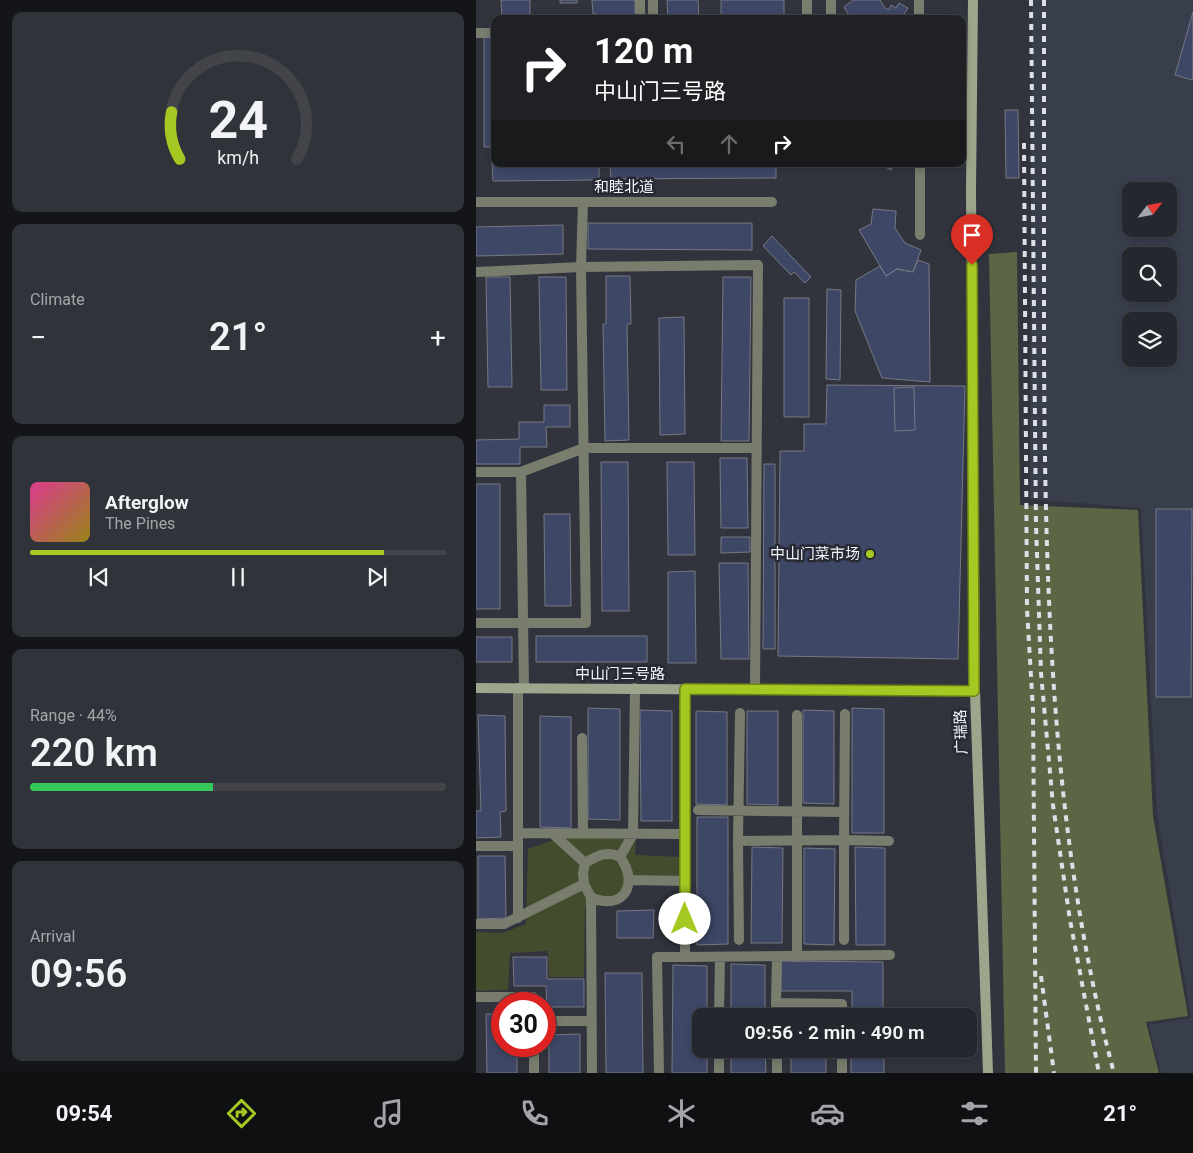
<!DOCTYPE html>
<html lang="en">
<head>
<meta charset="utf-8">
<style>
  :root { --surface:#25272e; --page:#31333a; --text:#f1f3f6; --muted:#a3a5aa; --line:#42444a; --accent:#a5c822 }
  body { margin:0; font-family:Roboto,"Noto Sans SC",sans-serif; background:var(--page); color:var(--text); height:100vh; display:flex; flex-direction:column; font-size:19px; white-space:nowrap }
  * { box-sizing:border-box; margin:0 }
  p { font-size:16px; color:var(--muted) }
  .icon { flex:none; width:28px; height:28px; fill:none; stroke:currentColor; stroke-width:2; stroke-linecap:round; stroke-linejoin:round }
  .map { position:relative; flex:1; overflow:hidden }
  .drawer { display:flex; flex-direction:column; gap:12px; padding:12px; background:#141519; width:476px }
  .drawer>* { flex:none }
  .hud { position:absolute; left:15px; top:15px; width:475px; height:152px; border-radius:10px; box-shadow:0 2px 8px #0003,0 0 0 1px var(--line); background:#202124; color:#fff; overflow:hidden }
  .needle { width:32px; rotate:58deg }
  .fabs { position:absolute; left:646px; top:182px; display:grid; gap:10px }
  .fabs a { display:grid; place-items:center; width:55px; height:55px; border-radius:10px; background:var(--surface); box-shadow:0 2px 8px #0003,0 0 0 1px var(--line); font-size:25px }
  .speed { position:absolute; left:15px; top:992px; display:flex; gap:10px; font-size:25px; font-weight:700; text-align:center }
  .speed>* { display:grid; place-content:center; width:65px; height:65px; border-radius:50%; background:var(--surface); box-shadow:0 2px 8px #0003,0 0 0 1px var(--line); line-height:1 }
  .speed .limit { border:8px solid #d22; background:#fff; color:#111 }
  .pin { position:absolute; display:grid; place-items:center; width:42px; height:42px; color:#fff; margin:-51px -21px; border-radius:50% 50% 50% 0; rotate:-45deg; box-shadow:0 0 5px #0007 }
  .pin .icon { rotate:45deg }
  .me { position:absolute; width:55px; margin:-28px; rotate:0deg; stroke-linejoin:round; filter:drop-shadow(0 0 4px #0008) }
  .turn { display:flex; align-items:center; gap:18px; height:105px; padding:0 20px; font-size:22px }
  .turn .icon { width:65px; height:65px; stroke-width:2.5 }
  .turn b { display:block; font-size:35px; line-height:42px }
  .lanes { display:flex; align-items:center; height:48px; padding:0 20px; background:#0003; justify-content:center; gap:25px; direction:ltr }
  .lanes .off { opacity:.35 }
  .big { font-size:38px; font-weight:600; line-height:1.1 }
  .drawer .card { flex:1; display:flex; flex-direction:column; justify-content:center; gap:8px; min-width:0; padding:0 18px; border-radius:10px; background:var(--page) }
  .drawer .dial { align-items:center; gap:0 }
  .dial svg { height:130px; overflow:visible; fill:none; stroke:var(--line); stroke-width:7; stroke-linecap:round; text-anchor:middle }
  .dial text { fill:var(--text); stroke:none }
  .song { display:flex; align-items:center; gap:15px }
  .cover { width:60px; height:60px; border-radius:8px; background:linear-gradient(135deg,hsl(330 70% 55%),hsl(50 70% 35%)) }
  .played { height:5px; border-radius:2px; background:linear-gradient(90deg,var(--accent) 85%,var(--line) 85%) }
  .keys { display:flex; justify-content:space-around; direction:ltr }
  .heat { display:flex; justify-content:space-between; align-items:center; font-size:28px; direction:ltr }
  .charge { height:8px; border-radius:4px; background:linear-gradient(90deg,#34c759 44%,var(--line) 0) }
  .trip { position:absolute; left:216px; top:1008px; width:285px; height:50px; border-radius:10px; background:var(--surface); box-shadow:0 2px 8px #0003,0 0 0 1px var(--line); font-weight:600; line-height:50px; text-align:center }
  .menu { display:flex; height:80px; justify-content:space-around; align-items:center; background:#0f1012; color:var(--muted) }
  .menu .icon { width:35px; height:35px }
  .menu .on { color:var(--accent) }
  .menu b { font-size:22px; color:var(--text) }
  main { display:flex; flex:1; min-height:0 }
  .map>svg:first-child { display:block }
  .built { fill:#393e4d; fill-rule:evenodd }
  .green { fill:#434c2c }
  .forest { fill:#5c6644 }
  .building { fill:#3e4766; stroke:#767983 }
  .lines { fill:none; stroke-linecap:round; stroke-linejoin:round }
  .street { stroke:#787d6d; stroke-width:10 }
  .secondary { stroke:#9da58c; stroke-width:10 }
  .rail { stroke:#dddfe6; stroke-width:4; stroke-dasharray:6 6; stroke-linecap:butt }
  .route-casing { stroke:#6b8216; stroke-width:12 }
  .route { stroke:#a5c822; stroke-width:9 }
  .poi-dot { fill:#a5c822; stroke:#272a33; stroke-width:2 }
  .labels { text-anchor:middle; stroke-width:5; stroke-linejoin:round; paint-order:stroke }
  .street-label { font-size:15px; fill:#f2f4fa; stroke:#272a33 }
  .poi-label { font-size:15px; fill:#f2f4fa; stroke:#272a33; text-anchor:end }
</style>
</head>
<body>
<main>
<section class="drawer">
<div class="card dial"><svg viewBox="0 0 100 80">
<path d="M14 69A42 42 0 1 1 86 69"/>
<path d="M14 69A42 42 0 0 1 9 40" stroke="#a5c822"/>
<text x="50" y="56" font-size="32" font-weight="700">24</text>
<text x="50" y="72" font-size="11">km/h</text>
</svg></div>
<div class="card"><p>Climate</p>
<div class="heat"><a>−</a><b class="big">21°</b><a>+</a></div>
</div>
<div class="card">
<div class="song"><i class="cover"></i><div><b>Afterglow</b><p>The Pines</p></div></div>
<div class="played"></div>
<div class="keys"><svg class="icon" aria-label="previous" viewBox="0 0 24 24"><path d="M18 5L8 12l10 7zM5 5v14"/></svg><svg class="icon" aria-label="pause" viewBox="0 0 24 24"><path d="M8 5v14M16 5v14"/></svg><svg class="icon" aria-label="next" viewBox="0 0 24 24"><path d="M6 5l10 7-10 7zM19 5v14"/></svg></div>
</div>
<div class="card"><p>Range · 44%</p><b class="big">220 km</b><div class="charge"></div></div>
<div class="card"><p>Arrival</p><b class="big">09:56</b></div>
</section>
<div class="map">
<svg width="717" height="1073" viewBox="0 0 717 1073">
  <rect width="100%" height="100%" fill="#31343d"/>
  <!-- built -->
  <path class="built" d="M 556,0 L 717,0 L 717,1073 L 685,1073 L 673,1025 L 715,1018 L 681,814 L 665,508 L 554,499 ZM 655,191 L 692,191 L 692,229 L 655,229 ZM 655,256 L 692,256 L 692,294 L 655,294 ZM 655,321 L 692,321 L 692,359 L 655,359 Z"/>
  <!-- green -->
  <path class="green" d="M 86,837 L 160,839 L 159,855 L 205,857 L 204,878 L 158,876 L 155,892 L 143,905 L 109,907 L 108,977 L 73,977 L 72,951 L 34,953 L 32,990 L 0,991 L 0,932 L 26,933 L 50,924 L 52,849 Z"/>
  <!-- forest -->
  <path class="forest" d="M 541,252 L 544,505 L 662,510 L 677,816 L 712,1016 L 670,1022 L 683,1073 L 529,1073 L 513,254 Z"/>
  <!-- building -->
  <path class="building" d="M 25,0 L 54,0 L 54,18 L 26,18 Z
    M 84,0 L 101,0 L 101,3 L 84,3 Z
    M 116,0 L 159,0 L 159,19 L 121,19 L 121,14 L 117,14 Z
    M 191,0 L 222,0 L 223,19 L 192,19 Z
    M 245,0 L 308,0 L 308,19 L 245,19 Z
    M 377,0 L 404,0 L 409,8 L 413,10 L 415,5 L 420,8 L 423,3 L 432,8 L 425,19 L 375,19 L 368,7 Z
    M 717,12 L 717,78 L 716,80 L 699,75 Z
    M 8,36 L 19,36 L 19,147 L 8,147 Z
    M 529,110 L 542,110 L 543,178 L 530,178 Z
    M 16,162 L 19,164 L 123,164 L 123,180 L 17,181 Z
    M 134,164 L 300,164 L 300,178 L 135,179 Z
    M 404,164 L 419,164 L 415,170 Z
    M 397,209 L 420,211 L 419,228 L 429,243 L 445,250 L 437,272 L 421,269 L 410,276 L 383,230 L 395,224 Z
    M 112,223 L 276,223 L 276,250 L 112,249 Z
    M 87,225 L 87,254 L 0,256 L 0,227 Z
    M 296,236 L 335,277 L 329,283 L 318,272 L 315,275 L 287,246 Z
    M 442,260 L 453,264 L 454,382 L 406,378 L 379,311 L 380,280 L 404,266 L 410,276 L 421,269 L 437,272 Z
    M 130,276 L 154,276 L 155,324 L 151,324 L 153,440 L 129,441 L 127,324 L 130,324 Z
    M 10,277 L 34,277 L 36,387 L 12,387 Z
    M 63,277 L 90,277 L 91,390 L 65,390 Z
    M 247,277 L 275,277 L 273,441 L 245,441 Z
    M 351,289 L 365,290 L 364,380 L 350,379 Z
    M 308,298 L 333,298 L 333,417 L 308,417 Z
    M 208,317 L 209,434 L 184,435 L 183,318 Z
    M 351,385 L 489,386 L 482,659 L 302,656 L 304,451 L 328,451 L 328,424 L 350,424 Z
    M 438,387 L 439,430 L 419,431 L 418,388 Z
    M 68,405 L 94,405 L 94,427 L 70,427 L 71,447 L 44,447 L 44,464 L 0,464 L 0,440 L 43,439 L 43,422 L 68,422 Z
    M 244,458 L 271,458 L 272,528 L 245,528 Z
    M 125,462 L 152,462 L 153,611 L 126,611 Z
    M 191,462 L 218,462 L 219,555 L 192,555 Z
    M 288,464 L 299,464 L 299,649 L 287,649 Z
    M 0,484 L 24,484 L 24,609 L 0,609 Z
    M 680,509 L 716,509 L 715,697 L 680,697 Z
    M 68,514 L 94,514 L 95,606 L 69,606 Z
    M 245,537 L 274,537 L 274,552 L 245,553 Z
    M 243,563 L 272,563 L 273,659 L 245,659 Z
    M 219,571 L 220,663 L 192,663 L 192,572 Z
    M 60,636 L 171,636 L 171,662 L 60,662 Z
    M 0,637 L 36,637 L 36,662 L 0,662 Z
    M 112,708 L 144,709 L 144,820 L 112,819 Z
    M 376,708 L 408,709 L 408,833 L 376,833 Z
    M 164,710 L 196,711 L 196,821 L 165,821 Z
    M 327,710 L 358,711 L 358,804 L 327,803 Z
    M 220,711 L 251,712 L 251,805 L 220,804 Z
    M 271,711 L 302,711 L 302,805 L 271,804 Z
    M 2,715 L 29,716 L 30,811 L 24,812 L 25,837 L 0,838 L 0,811 L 5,811 Z
    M 64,716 L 95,717 L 95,828 L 64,827 Z
    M 221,817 L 252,817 L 252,944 L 221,945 Z
    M 276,847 L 307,848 L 306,943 L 275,943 Z
    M 379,847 L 409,848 L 409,945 L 380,945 Z
    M 328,848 L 359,849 L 358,945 L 328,944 Z
    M 2,856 L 29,856 L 30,918 L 2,919 Z
    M 178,910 L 177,938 L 141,938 L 141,911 Z
    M 37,957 L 71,957 L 71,979 L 108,979 L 108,1007 L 71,1007 L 70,986 L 38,986 Z
    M 305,961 L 407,962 L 407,1016 L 376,1016 L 376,991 L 305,991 Z
    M 255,964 L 289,965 L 289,1016 L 255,1016 Z
    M 197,965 L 231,966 L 231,1016 L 225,1016 L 225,1049 L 231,1049 L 231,1073 L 196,1073 Z
    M 129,973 L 166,973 L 167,1073 L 130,1073 Z
    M 314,1008 L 350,1009 L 350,1016 L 315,1016 Z
    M 10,1014 L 26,1014 L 26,1046 L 41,1046 L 41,1073 L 11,1073 Z
    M 104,1034 L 104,1073 L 73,1073 L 73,1035 Z
    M 255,1049 L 289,1049 L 290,1073 L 255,1073 Z
    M 315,1049 L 350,1049 L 350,1073 L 315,1073 Z
    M 375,1049 L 408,1049 L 408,1073 L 375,1073 Z"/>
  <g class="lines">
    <!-- street -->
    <path class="street" d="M 164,0 L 164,19
      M 177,0 L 177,19
      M 443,0 L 443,19
      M 331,19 L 331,0
      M 355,19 L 355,0
      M 0,33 L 19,33
      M 444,164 L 444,235
      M 0,202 L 296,202
      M 0,272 L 105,267 L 282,265 L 279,690
      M 0,472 L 45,472 L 108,448 L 280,448
      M 45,472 L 48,688
      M 0,623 L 110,623 L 105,267 L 107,202
      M 209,689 L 209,834
      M 106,738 L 107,833
      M 222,810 L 368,812
      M 42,833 L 42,688
      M 76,833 L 109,863
      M 262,841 L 264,713
      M 0,846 L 42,846
      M 154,880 L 209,881
      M 108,884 L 107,873 L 109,863 C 121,856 131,850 144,857
      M 115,897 C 147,912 164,884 144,857 L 157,834 L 159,688
      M 42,918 L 42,833 L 209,834 L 209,957 L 414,955
      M 0,924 L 28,924 L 108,884 L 115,897 L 116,1073
      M 263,940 L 262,841 L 368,840 L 369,714
      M 368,940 L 368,840 L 413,841
      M 321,957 L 321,715
      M 0,997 L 57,997 L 57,1004
      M 300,1003 L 301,957
      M 243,1016 L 244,957
      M 300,1016 L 300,1003 L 366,1004 L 366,1016
      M 69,1021 L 114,1021
      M 58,1046 L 58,1073
      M 301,1049 L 301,1073
      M 183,1073 L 181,957 L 209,957
      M 243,1073 L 243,1049
      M 366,1073 L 366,1049"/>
    <!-- secondary -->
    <path class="secondary" d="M 497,0 L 495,191 L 499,691 L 512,1073
      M 0,688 L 499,691"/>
    <!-- rail -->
    <path class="rail" d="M 555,0 L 560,525 L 565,673 L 577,805 L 594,920 L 623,1073
      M 568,0 C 568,116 568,231 568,347 C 569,590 575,837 638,1073
      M 548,143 L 551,609 L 557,710 L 560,1073
      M 565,976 L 578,1073"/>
  </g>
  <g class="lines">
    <defs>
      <path id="route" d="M 209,919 L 209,689 L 498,691 L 496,265"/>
    </defs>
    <!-- route casing -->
    <use href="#route" class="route-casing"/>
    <!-- route -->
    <use href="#route" class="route"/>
  </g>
  <!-- markers -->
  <circle class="poi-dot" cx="394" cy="554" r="5"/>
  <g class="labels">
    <!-- street labels -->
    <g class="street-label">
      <text x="148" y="192">和睦北道</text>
      <text x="144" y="679">中山门三号路</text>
      <text transform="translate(485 732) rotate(-92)" y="5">广瑞路</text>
    </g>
    <!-- poi labels -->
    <g class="poi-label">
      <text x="384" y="559">中山门菜市场</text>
    </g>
  </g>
</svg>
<div class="fabs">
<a><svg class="needle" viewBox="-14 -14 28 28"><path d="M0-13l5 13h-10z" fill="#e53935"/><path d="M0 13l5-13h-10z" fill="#a3a5aa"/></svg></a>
<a><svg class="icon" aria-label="search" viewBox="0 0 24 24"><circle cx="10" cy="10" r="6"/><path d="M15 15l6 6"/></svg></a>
<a><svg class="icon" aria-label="layers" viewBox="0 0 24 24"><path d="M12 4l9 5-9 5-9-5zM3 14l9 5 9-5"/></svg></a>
</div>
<div class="speed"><div class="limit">30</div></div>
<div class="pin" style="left:496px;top:265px;background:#d93025"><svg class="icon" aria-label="arrive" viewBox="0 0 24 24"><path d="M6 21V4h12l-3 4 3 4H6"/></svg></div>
<svg class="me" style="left:209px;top:919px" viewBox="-20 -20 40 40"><circle r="19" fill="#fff"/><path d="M0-13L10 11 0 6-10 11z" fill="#a5c822"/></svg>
<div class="trip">09:56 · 2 min · 490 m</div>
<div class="hud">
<div class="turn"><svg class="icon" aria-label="right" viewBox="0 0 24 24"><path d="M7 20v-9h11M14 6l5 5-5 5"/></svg><div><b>120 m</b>中山门三号路</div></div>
<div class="lanes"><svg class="icon off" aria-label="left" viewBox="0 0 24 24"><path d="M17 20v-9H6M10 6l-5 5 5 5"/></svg><svg class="icon off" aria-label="ahead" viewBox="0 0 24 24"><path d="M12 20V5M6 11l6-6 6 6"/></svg><svg class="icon" aria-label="right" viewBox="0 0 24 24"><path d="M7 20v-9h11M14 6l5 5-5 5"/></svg></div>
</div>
</div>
</main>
<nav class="menu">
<b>09:54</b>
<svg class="icon on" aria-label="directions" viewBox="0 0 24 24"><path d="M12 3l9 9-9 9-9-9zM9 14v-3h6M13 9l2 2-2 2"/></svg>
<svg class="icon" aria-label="music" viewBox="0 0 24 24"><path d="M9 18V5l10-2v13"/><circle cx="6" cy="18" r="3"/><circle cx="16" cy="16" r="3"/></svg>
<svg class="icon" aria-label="phone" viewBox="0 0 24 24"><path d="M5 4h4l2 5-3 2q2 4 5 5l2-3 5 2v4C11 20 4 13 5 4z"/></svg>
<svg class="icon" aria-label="climate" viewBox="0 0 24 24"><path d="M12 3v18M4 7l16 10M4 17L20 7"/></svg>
<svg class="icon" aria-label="car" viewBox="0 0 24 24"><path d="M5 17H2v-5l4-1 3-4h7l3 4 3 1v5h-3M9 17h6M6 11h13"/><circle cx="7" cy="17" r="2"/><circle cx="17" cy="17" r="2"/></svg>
<svg class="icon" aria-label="filters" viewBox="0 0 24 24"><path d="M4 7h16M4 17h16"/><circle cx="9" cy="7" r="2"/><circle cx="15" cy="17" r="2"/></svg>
<b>21°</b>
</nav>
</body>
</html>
